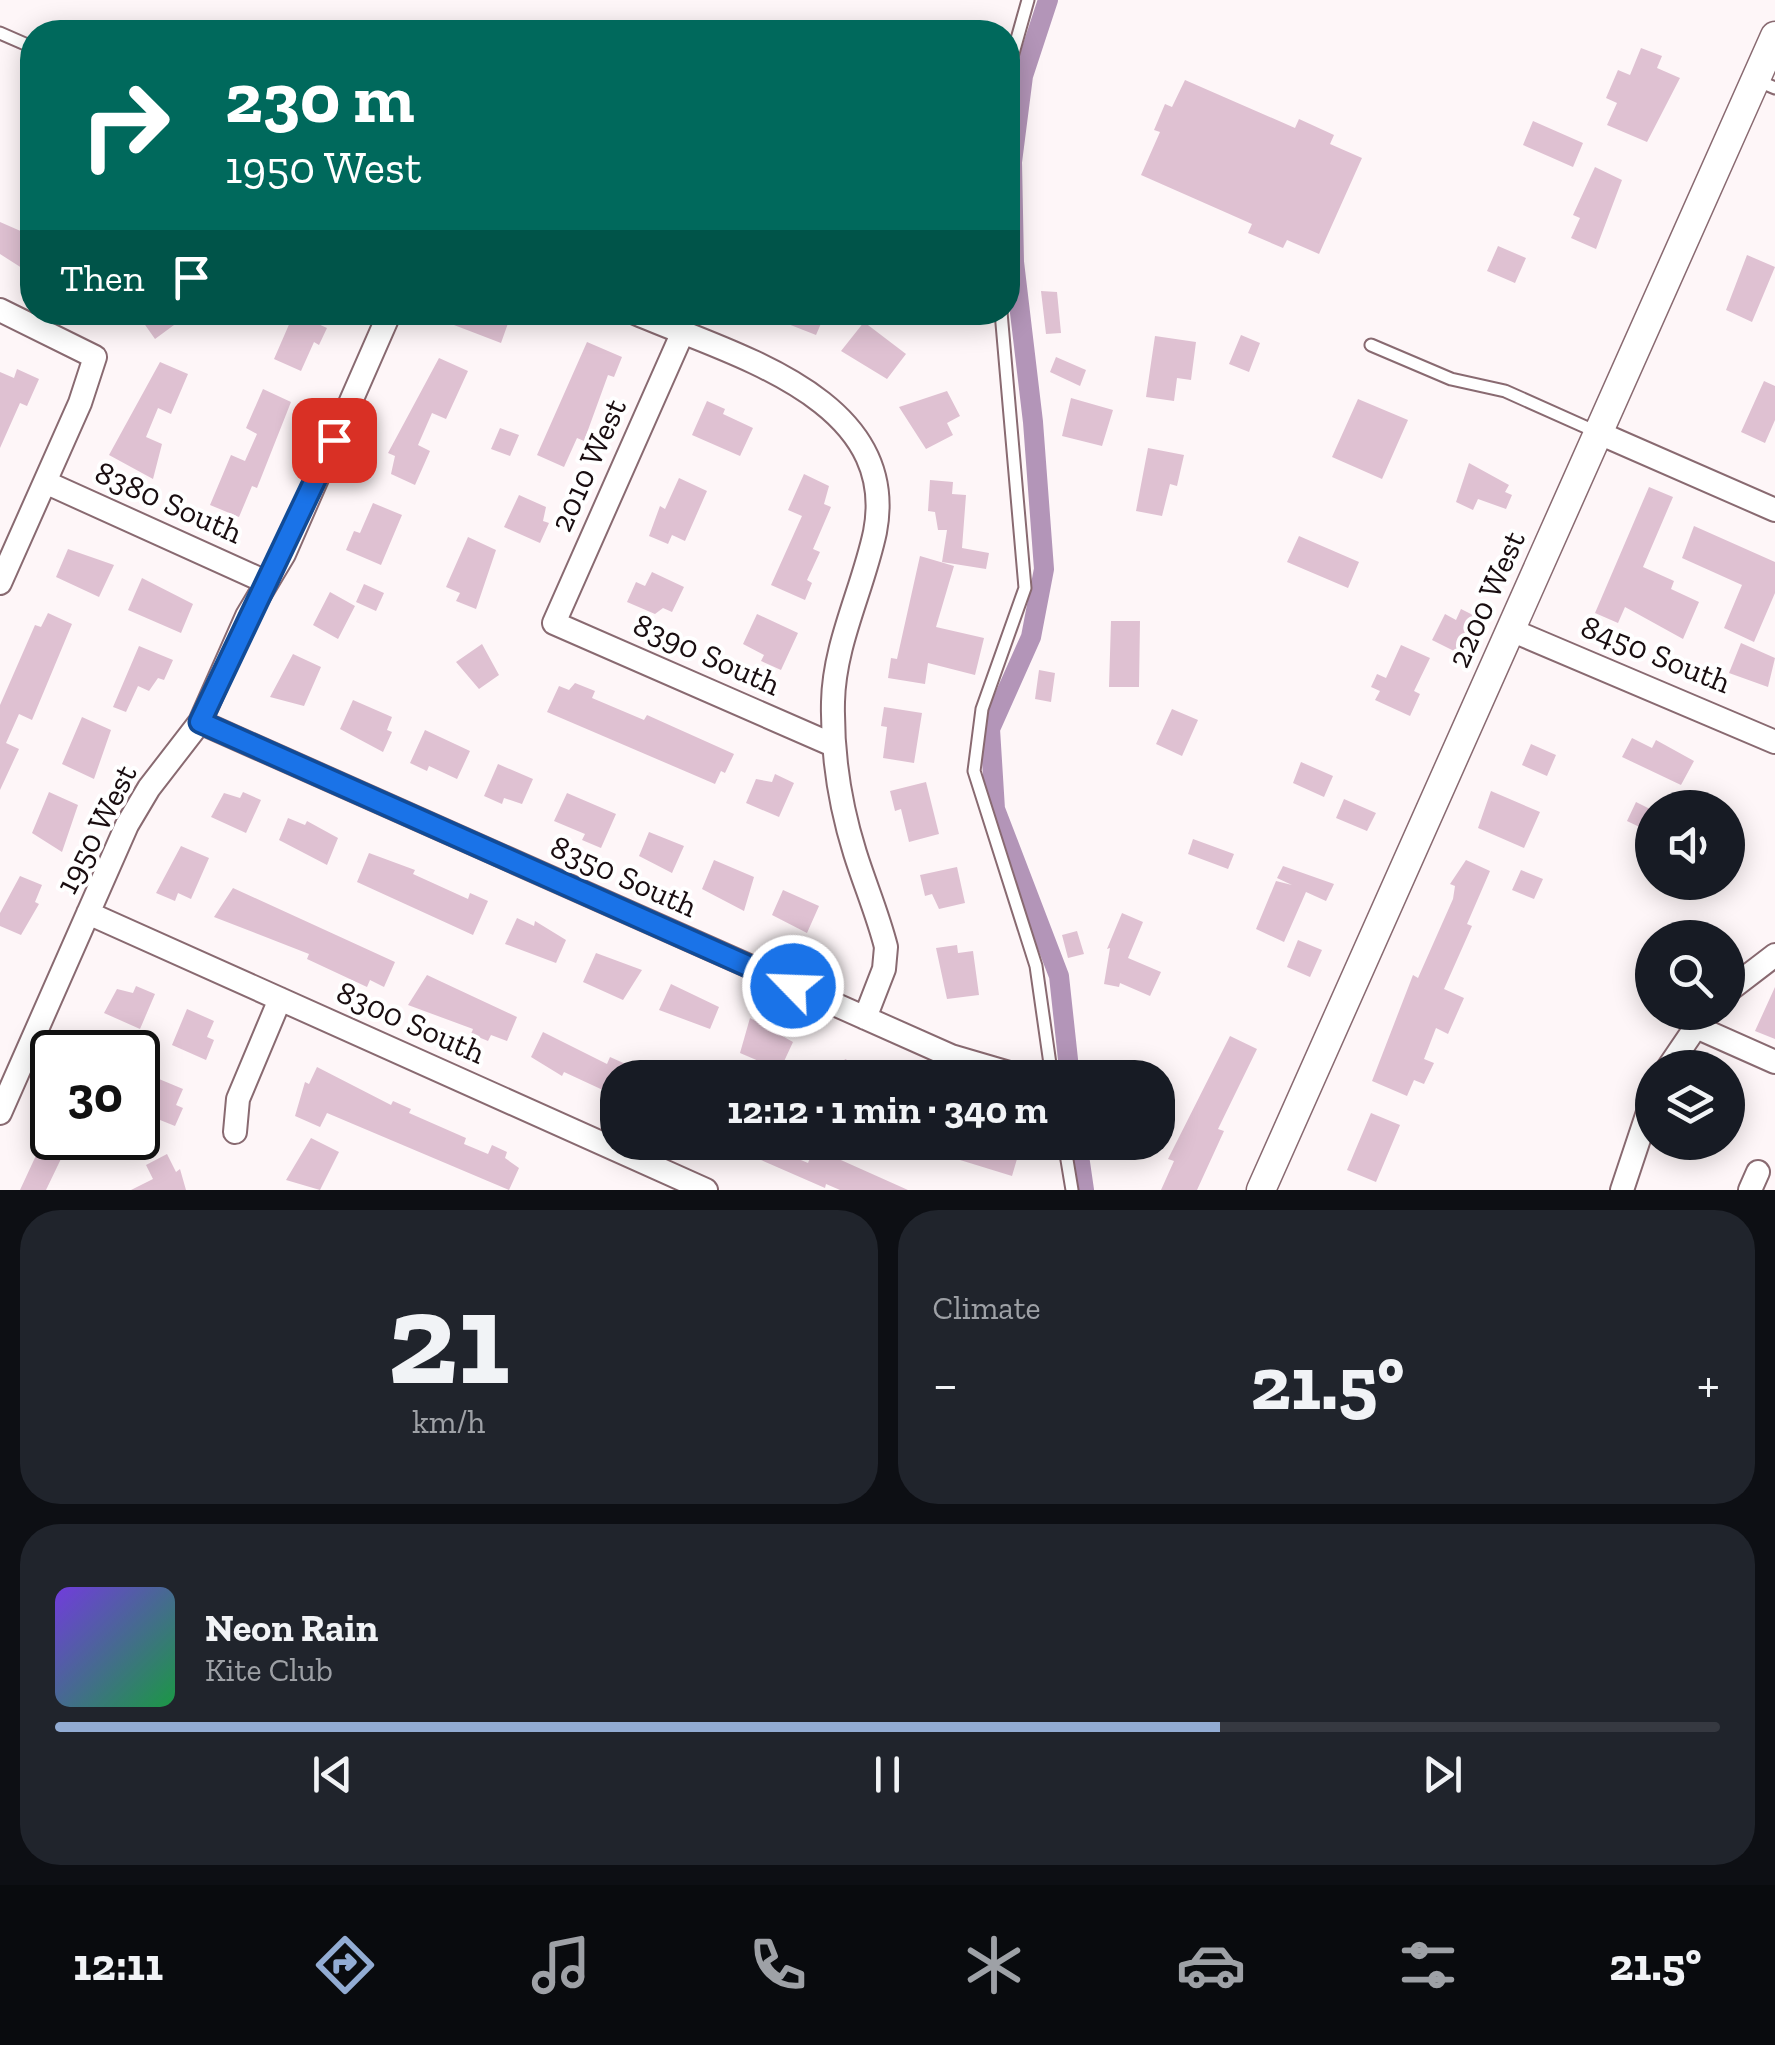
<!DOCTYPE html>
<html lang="en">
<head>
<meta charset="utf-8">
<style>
  :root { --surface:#171b24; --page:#20242c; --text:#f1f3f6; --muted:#9ea1a6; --line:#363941; --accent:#92acd3 }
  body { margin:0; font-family:"Zilla Slab",serif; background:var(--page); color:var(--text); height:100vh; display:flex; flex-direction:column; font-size:38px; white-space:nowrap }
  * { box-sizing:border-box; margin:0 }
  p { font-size:32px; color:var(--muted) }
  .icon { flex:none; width:55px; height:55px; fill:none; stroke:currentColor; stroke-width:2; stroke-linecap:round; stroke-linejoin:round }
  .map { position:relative; height:1190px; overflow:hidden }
  .side { display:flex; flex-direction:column; gap:20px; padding:20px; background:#0d0f14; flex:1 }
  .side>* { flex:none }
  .banner { position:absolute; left:20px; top:20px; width:1000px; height:305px; border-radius:40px; box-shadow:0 5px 25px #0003; background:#00695c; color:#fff; overflow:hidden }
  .buttons { position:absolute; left:1635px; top:790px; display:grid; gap:20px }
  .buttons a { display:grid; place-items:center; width:110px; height:110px; border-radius:50%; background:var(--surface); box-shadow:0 5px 25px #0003; font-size:50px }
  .speed { position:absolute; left:30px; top:1030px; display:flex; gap:20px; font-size:50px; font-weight:700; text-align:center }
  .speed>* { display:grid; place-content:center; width:130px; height:130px; border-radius:50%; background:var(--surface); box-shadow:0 5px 25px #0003; line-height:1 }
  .speed .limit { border:5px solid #111; border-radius:15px; background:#fff; color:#111 }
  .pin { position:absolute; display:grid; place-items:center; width:85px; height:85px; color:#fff; margin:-42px; border-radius:20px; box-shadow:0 5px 15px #0006 }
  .me { position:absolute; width:110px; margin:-55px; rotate:294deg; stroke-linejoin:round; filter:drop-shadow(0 0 8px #0008) }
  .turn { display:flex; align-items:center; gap:35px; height:210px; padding:0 40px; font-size:45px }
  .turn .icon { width:130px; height:130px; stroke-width:2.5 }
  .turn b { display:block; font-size:70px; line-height:85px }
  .then { display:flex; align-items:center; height:95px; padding:0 40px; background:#0003; gap:20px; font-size:38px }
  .big { font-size:75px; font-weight:700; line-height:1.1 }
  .side .card { flex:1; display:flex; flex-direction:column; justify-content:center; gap:15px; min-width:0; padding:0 35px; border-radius:40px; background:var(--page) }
  .side .dial { align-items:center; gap:0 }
  .dial b { font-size:130px; line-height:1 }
  .song { display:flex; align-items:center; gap:30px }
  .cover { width:120px; height:120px; border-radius:15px; background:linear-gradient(135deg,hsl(260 70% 55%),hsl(140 70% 35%)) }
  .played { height:10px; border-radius:5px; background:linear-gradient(90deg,var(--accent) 70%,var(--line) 70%) }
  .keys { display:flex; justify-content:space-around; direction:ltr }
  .heat { display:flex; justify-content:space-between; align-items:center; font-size:55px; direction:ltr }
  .side .tiles { flex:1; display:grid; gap:20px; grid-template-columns:1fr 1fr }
  .card:last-child { grid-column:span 2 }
  .trip { position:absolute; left:600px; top:1060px; width:575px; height:100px; border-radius:40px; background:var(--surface); box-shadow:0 5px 25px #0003; font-weight:700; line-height:100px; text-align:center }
  .menu { display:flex; height:160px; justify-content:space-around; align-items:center; background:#090b0e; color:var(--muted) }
  .menu .icon { width:70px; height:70px }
  .menu .active { color:var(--accent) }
  .menu b { font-size:45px; color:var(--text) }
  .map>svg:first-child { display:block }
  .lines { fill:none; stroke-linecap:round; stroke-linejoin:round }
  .canal { stroke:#b395b8; stroke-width:20 }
  .building { fill:#dfc1d2 }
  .service-casing { stroke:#896a71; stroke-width:15 }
  .minor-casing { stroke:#896a71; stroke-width:26 }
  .tertiary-casing { stroke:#896a71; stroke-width:31 }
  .service { stroke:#fff; stroke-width:11 }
  .minor { stroke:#fff; stroke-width:22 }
  .tertiary { stroke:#fff; stroke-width:28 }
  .route-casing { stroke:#114b97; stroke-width:25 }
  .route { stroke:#1a73e8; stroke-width:18 }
  .labels { text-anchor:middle; stroke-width:8; stroke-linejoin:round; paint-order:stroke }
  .street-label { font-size:32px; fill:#190d10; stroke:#fff }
</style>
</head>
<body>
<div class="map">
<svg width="1775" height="1190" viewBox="0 0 1775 1190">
  <rect width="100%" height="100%" fill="#fef6f8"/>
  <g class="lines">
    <!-- canal -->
    <path class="canal" d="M 1048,0 L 1023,76 L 1012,162 L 1014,262 L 1033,422 L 1044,569 L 1031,637 L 990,729 L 995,809 L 1059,976 L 1070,1078
      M 1077,1142 L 1084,1190"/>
  </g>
  <!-- building -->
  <path class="building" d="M 1641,48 L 1662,56 L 1657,68 L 1680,78 L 1647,142 L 1607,125 L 1617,103 L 1606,98 L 1618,70 L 1630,75 Z
    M 1185,80 L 1295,128 L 1299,119 L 1334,135 L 1330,144 L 1362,158 L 1319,254 L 1287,240 L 1283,248 L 1248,233 L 1252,224 L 1141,175 L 1160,132 L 1154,130 L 1165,104 L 1172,107 Z
    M 1533,121 L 1583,143 L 1573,167 L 1523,145 Z
    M 1595,167 L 1622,180 L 1596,249 L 1571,238 L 1580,218 L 1573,215 Z
    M 0,222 L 32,236 L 32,253 L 25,270 L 0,254 Z
    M 1498,246 L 1526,258 L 1515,283 L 1487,271 Z
    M 1747,255 L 1775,267 L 1752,322 L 1726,310 Z
    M 1041,291 L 1057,292 L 1061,333 L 1046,334 Z
    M 136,312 L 164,312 L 174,325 L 155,339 Z
    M 459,312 L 512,312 L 501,343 L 454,325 Z
    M 794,312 L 826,312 L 816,335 L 788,324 Z
    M 294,313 L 327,328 L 319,345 L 314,342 L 301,371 L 274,359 Z
    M 864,322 L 906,354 L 887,379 L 841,351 Z
    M 1241,335 L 1260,343 L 1249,372 L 1229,364 Z
    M 1155,336 L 1196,342 L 1191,380 L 1177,378 L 1174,401 L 1146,397 Z
    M 587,342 L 622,357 L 614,377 L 608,375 L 584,441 L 577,438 L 564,467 L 537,455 Z
    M 1056,357 L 1086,370 L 1080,386 L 1050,372 Z
    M 439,358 L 468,371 L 446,419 L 432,413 L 418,445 L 430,451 L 415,485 L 391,474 L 395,456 L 388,453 Z
    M 160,362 L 188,374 L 171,414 L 158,408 L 146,437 L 162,444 L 153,479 L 109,455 Z
    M 17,369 L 39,379 L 27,406 L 20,403 L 0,448 L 0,372 L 14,378 Z
    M 1764,381 L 1775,386 L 1775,420 L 1765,443 L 1741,432 Z
    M 263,389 L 291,402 L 257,488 L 252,486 L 239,517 L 210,505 L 231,455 L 245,461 L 257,434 L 246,428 Z
    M 947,391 L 960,416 L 947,423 L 953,435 L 926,449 L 899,407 Z
    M 1071,398 L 1113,410 L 1102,446 L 1062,436 Z
    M 1358,399 L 1408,420 L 1382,479 L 1332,457 Z
    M 707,401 L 725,409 L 723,414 L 753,428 L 740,456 L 692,435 Z
    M 500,428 L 519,435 L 510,456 L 491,449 Z
    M 1148,448 L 1184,455 L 1177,486 L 1170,484 L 1162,516 L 1136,511 Z
    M 1469,463 L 1509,485 L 1505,492 L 1512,495 L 1506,509 L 1478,499 L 1473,510 L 1456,502 Z
    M 804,474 L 829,486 L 824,504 L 831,507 L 813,549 L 820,552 L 807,580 L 812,583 L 805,600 L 771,585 L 802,516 L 788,510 Z
    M 679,478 L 707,491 L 685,541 L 672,535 L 668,544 L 649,536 L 660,506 L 665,509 Z
    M 930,480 L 953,482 L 952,494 L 966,495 L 962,548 L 989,553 L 986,569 L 942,562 L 947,530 L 938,530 L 935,512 L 928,511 Z
    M 1649,487 L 1673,497 L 1643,567 L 1674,581 L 1671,589 L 1699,602 L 1683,639 L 1625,607 L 1618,623 L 1595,613 Z
    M 519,495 L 546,507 L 543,521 L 549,523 L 540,543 L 504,527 Z
    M 373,503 L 402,515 L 381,565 L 346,550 L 354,531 L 360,533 Z
    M 1694,526 L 1775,562 L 1775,593 L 1754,642 L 1724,628 L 1742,585 L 1682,558 Z
    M 1299,536 L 1359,562 L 1348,588 L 1287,562 Z
    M 468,537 L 496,550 L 476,609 L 456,601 L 460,593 L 446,587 Z
    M 68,549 L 114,565 L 99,597 L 56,577 Z
    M 920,556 L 954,566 L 936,627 L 984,638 L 975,675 L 928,663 L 925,684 L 888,678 L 891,658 L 897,659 Z
    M 652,572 L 684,587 L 672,612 L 663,608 L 655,614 L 627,602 L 636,582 L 645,586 Z
    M 142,578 L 193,604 L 181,633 L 128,610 Z
    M 364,584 L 384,593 L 376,611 L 356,602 Z
    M 330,592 L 355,606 L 338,639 L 313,625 Z
    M 1461,609 L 1475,616 L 1458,653 L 1432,640 L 1445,614 L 1456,620 Z
    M 48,613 L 72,624 L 32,720 L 19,714 L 6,743 L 19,749 L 0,790 L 0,705 L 35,625 L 41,627 Z
    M 757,614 L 798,633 L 781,670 L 761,661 L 764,655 L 743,644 Z
    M 1111,621 L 1140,621 L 1139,687 L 1109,687 Z
    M 1741,643 L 1775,658 L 1768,687 L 1729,673 Z
    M 482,644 L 499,675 L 479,689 L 456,662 Z
    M 1401,645 L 1430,658 L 1414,691 L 1420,694 L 1410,716 L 1375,700 L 1380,691 L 1371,687 L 1377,674 L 1386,678 Z
    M 139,646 L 173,660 L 164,680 L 158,678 L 149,691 L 138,686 L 126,712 L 113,707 Z
    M 293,654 L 321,667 L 304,706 L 270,697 Z
    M 1039,670 L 1055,673 L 1051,702 L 1035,699 Z
    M 575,683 L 595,691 L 592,698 L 644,720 L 647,715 L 734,754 L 725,773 L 721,771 L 715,784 L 547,712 L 559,686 L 569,690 Z
    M 353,700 L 392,717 L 387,730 L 392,732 L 383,752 L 340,729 Z
    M 884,707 L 922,713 L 914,763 L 883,758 L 887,727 L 881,726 Z
    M 1172,709 L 1198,720 L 1182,756 L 1156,744 Z
    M 82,717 L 111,730 L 94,779 L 62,764 Z
    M 425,730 L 470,751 L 457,779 L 429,766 L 427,771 L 410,763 Z
    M 1632,738 L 1652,748 L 1656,740 L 1694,761 L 1681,785 L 1622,757 Z
    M 1531,744 L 1556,755 L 1547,776 L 1522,765 Z
    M 1301,762 L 1333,776 L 1324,797 L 1293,783 Z
    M 498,764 L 533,779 L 522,804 L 504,798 L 502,804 L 484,796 Z
    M 775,774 L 794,783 L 779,817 L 746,803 L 756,779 L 772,782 Z
    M 926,782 L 939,834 L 909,842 L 901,809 L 895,811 L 890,791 Z
    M 1491,791 L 1540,812 L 1524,848 L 1478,828 Z
    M 49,792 L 78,805 L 62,852 L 32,833 Z
    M 243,792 L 261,800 L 246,833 L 211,817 L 224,793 L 240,798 Z
    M 567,793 L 616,814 L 601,848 L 582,840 L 585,834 L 554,821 Z
    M 1344,799 L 1376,813 L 1367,831 L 1336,818 Z
    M 1636,802 L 1652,810 L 1652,833 L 1627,821 Z
    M 288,818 L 305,825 L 307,821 L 338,838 L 327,865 L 279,840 Z
    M 649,832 L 684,846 L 672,873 L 639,856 Z
    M 1193,839 L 1234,854 L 1228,869 L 1188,854 Z
    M 181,846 L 209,858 L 191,899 L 178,893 L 175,901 L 156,893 Z
    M 369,853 L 415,870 L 413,874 L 468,899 L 470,893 L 488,901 L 473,935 L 357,882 Z
    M 714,860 L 754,877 L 744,911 L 702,889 Z
    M 1466,860 L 1490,871 L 1467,924 L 1472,926 L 1444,989 L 1464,998 L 1448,1034 L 1436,1028 L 1424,1059 L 1434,1063 L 1424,1084 L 1414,1080 L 1407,1096 L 1372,1081 L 1413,975 L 1418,978 L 1453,899 L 1455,886 L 1450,884 Z
    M 1283,866 L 1334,884 L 1326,901 L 1306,892 L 1284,942 L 1256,929 L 1276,881 L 1292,885 L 1277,878 Z
    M 957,867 L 965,903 L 939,909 L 932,894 L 925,896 L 920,875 Z
    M 1521,870 L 1543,879 L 1534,899 L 1512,890 Z
    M 20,876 L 42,885 L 35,902 L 39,904 L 21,935 L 0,926 L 0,913 Z
    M 233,888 L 395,962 L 384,987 L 370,980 L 367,987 L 307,959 L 309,954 L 214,917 Z
    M 783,890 L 819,906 L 807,933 L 772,915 Z
    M 1122,913 L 1143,922 L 1128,958 L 1161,972 L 1150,996 L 1120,983 L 1119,987 L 1104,984 L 1110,948 L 1107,949 Z
    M 517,918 L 534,926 L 535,921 L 566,940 L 556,963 L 505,944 Z
    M 1077,931 L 1084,954 L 1068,958 L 1062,935 Z
    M 1298,940 L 1322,950 L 1310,977 L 1287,967 Z
    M 957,945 L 958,953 L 973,951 L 979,995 L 947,999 L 936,948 Z
    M 596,953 L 642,970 L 623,1000 L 583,982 Z
    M 427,975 L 517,1017 L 507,1041 L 491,1035 L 488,1041 L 471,1034 L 473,1029 L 408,1005 Z
    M 671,984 L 719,1007 L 710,1029 L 659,1010 Z
    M 136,986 L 155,994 L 140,1029 L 104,1013 L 117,989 L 133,993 Z
    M 1775,987 L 1775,1039 L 1755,1031 Z
    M 187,1009 L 214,1021 L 207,1037 L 214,1040 L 206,1060 L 172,1045 Z
    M 750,1018 L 793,1042 L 780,1070 L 740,1053 Z
    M 543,1032 L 607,1064 L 610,1057 L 657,1078 L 618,1078 L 618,1097 L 564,1072 L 562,1076 L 531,1057 Z
    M 1230,1036 L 1257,1049 L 1218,1129 L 1224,1131 L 1197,1190 L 1161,1190 L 1174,1161 L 1168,1159 Z
    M 845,1059 L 887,1078 L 817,1078 L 825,1060 L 841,1068 Z
    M 317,1067 L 391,1105 L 393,1101 L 411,1109 L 409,1113 L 466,1138 L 464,1144 L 488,1154 L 492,1145 L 507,1152 L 505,1158 L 519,1168 L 509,1190 L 327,1113 L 320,1127 L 295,1116 L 305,1082 L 309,1084 Z
    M 159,1079 L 183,1089 L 176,1105 L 183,1108 L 175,1126 L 145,1114 Z
    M 1371,1113 L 1400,1125 L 1376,1182 L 1347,1170 Z
    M 52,1121 L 52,1138 L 71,1138 L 46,1190 L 20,1190 Z
    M 311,1138 L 339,1152 L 320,1190 L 286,1180 Z
    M 720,1142 L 780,1142 L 777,1150 L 808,1163 L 814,1148 L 908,1190 L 840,1190 L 826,1184 L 825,1188 Z
    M 966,1142 L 1022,1142 L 1012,1176 L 960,1160 Z
    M 167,1154 L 176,1172 L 180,1169 L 186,1190 L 131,1190 L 153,1179 L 146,1165 Z"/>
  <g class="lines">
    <defs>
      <path id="service" d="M 0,33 L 32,47
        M 1008,71 L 1028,0
        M 1756,80 L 1775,88
        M 1001,312 L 1025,588 L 982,709 L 974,771 L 1036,966 L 1052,1078
        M 1371,345 L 1451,379 L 1505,391 L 1599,433
        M 1064,1142 L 1072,1190"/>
      <path id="minor" d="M 0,310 L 95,357 L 80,403 L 0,583
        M 633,312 C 728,354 901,396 875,532 C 863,589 834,644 833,702 C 832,752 840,805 855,853 C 865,885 878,915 886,947 L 884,969 L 865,1018
        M 682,334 L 554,623 L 833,745
        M 1599,433 L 1775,510
        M 45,482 L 266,582
        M 1511,630 L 1775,742
        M 200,722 L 951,1056 L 1026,1078
        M 88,913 L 706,1190
        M 1728,991 L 1775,955
        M 1694,1026 L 1775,1062
        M 1668,1068 L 1706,1012
        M 0,1113 L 127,825 L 149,788 L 200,722 L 247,616 L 284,554 L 390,312
        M 235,1132 L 238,1099 L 280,999
        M 1622,1190 L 1652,1100
        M 1750,1190 L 1758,1172"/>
      <path id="tertiary" d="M 1261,1190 L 1775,36"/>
    </defs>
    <!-- service casing -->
    <use href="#service" class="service-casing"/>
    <!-- minor casing -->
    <use href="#minor" class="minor-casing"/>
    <!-- tertiary casing -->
    <use href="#tertiary" class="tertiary-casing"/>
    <!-- service -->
    <use href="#service" class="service"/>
    <!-- minor -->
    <use href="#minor" class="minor"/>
    <!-- tertiary -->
    <use href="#tertiary" class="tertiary"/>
  </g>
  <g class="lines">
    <defs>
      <path id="route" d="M 334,440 L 200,722 L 793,986"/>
    </defs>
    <!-- route casing -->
    <use href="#route" class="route-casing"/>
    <!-- route -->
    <use href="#route" class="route"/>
  </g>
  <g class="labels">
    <!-- street labels -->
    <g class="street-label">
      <text transform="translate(588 465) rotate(-66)" y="11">2010 West</text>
      <text transform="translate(169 502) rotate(24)" y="11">8380 South</text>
      <text transform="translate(1486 599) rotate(-66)" y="11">2200 West</text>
      <text transform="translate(707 654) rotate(24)" y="11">8390 South</text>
      <text transform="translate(1656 654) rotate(22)" y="11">8450 South</text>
      <text transform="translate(96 829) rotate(-63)" y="11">1950 West</text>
      <text transform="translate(624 876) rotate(24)" y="11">8350 South</text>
      <text transform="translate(411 1022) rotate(24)" y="11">8300 South</text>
    </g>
  </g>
</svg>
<div class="buttons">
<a><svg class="icon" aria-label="sound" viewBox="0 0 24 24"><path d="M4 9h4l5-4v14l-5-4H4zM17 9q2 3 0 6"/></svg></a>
<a><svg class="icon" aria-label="search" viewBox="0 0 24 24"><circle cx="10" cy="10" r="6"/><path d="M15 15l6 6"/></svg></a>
<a><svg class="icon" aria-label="layers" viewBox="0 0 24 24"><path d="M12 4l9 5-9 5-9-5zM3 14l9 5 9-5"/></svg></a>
</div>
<div class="speed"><div class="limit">30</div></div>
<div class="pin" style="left:334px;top:440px;background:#d93025"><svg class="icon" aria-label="arrive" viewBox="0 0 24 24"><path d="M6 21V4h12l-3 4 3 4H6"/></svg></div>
<svg class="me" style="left:793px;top:986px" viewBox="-20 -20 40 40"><circle r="17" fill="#1a73e8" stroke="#fff" stroke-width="3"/><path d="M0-11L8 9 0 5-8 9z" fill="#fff"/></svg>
<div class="trip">12:12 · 1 min · 340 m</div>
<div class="banner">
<div class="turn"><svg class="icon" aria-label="right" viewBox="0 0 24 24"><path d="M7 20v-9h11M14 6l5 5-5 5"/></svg><div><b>230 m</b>1950 West</div></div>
<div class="then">Then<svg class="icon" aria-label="arrive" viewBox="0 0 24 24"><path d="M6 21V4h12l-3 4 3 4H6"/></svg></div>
</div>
</div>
<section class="side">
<div class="tiles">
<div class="card dial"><b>21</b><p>km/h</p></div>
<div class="card"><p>Climate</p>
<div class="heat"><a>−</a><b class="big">21.5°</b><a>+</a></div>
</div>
<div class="card">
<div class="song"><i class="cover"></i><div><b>Neon Rain</b><p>Kite Club</p></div></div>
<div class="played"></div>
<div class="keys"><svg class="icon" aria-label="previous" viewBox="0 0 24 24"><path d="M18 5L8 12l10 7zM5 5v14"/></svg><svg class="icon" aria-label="pause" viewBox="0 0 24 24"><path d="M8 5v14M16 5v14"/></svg><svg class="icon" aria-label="next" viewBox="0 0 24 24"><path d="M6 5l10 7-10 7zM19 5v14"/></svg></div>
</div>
</div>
</section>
<nav class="menu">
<b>12:11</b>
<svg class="icon active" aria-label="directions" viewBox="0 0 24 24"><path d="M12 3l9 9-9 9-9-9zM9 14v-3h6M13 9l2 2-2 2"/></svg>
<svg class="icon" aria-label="music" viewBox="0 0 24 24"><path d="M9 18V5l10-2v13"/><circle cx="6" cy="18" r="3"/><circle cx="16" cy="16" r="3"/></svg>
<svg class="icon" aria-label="phone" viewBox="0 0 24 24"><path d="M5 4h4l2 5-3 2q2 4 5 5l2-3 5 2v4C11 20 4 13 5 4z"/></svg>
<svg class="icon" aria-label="climate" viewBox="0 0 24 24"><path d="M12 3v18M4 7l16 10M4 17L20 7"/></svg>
<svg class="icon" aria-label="car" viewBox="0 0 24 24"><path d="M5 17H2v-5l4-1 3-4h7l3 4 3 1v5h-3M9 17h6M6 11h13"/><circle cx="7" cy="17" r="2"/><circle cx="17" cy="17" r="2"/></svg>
<svg class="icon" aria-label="filters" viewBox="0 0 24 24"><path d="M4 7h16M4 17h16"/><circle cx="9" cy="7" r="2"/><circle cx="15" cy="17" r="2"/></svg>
<b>21.5°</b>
</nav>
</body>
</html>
